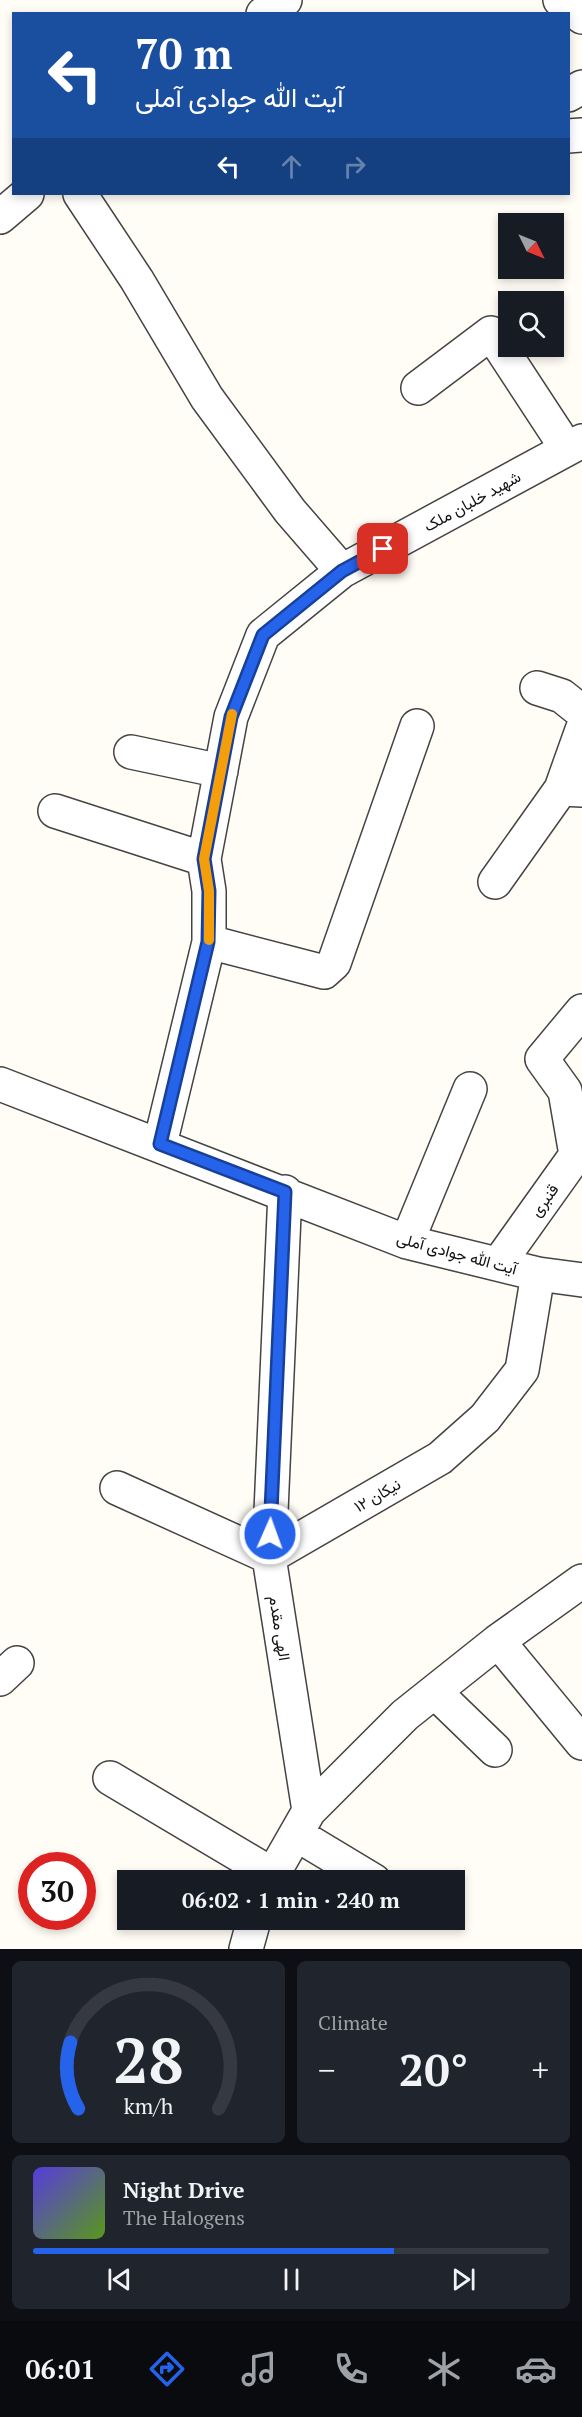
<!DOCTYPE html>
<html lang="en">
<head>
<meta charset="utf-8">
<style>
  :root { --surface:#171b24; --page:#20242c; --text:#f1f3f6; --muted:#9ea1a6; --line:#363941; --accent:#2563eb }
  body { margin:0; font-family:"PT Serif",Vazirmatn,serif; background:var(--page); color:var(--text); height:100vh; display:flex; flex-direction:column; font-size:22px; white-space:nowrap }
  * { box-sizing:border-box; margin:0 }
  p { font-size:20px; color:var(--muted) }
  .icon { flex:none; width:33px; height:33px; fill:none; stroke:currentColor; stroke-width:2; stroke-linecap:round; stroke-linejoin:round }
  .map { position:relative; height:1949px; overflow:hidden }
  .side { display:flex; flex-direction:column; gap:12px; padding:12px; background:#0d0f14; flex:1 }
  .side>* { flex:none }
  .top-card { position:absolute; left:12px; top:12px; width:558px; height:183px; border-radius:0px; box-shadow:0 3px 9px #0003; background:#1a4fa0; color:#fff; overflow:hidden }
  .needle { width:39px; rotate:133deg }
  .fabs { position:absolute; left:498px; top:213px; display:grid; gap:12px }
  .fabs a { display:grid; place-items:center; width:66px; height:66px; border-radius:0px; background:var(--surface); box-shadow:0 3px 9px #0003; font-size:30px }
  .speed { position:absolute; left:18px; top:1852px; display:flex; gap:12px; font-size:30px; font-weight:700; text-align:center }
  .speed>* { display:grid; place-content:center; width:78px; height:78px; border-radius:50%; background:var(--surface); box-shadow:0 3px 9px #0003; line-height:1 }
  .speed .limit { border:9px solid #d22; background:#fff; color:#111 }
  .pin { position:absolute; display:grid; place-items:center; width:51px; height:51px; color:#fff; margin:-26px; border-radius:12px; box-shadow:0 3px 9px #0006 }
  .me { position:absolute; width:66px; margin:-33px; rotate:2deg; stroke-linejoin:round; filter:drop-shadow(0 0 4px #0008) }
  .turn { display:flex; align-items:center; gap:21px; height:126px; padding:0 24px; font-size:27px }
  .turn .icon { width:78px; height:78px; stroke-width:2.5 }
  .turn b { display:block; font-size:42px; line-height:51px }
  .lanes { display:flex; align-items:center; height:57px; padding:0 24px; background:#0003; justify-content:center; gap:30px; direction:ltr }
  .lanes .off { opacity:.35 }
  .big { font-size:45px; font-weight:600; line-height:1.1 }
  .side .card { flex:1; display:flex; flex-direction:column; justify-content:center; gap:9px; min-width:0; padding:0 21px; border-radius:9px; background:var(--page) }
  .side .dial { align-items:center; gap:0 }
  .dial svg { height:156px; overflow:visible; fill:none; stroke:var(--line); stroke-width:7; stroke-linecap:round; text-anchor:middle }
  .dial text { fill:var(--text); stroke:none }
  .song { display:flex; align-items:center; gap:18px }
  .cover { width:72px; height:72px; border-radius:9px; background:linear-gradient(135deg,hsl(250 70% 55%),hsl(90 70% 35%)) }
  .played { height:6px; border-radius:3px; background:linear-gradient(90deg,var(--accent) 70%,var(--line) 70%) }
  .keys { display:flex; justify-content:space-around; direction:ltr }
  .heat { display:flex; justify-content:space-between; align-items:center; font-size:33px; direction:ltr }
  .side .tiles { flex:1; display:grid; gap:12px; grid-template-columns:1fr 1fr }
  .card:last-child { grid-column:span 2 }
  .trip { position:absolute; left:117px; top:1870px; width:348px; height:60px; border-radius:0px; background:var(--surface); box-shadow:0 3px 9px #0003; font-weight:600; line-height:60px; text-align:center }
  .tabs { display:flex; height:96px; justify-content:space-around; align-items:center; background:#090b0e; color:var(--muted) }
  .tabs .icon { width:42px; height:42px }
  .tabs .active { color:var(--accent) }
  .tabs b { font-size:27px; color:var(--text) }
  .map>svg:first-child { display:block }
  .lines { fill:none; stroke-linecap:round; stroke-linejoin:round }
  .minor-casing { stroke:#444; stroke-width:36 }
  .tertiary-casing { stroke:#444; stroke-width:36 }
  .minor { stroke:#fff; stroke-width:33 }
  .tertiary { stroke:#fff; stroke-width:33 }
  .route-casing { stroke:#184099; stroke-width:15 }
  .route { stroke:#2563eb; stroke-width:10 }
  .slow { stroke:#f59e0b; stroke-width:10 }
  .labels { text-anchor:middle; stroke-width:6; stroke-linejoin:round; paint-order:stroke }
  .street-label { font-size:16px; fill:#111; stroke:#fff }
</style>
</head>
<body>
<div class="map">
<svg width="582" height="1949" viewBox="0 0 582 1949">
  <rect width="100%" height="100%" fill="#fffdf5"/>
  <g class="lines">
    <defs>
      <path id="minor" d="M 263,14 L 285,0
        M 568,95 L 582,87
        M 568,136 L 582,135
        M 80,194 L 137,280 L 207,398 L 290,511 L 342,571
        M 0,217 L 27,194
        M 418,388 L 491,333 L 567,449
        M 537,688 L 562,696 L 582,712
        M 582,730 L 561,789 L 582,790
        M 131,752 L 221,771
        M 55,811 L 204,859
        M 495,882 L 561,789
        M 209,942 L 324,972 L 334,963 L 417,726
        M 0,1084 L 407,1242 L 538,1274 L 582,1280
        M 160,1144 L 209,942 L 209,891 L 204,859 L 231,717 L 263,635 L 342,571 L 582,441
        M 285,1192 L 269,1557 L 309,1811
        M 407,1242 L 470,1089
        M 499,1263 L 576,1155 L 565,1091 L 542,1059 L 582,1011
        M 117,1488 L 269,1557 L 440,1458 L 485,1418 L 522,1370 L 538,1274
        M 498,1641 L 582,1743
        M 0,1679 L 17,1663
        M 435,1692 L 495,1750
        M 110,1778 L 273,1875
        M 296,1834 L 374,1881
        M 269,1881 L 309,1811 L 405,1715 L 498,1641 L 582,1581
        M 246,1949 L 254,1920"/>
      <path id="tertiary" d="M 560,0 L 582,17"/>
    </defs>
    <!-- minor casing -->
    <use href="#minor" class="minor-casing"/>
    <!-- tertiary casing -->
    <use href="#tertiary" class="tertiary-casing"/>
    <!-- minor -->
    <use href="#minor" class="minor"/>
    <!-- tertiary -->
    <use href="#tertiary" class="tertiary"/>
  </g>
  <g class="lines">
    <defs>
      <path id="route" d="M 270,1534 L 285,1192 L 160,1144 L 208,942 L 209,891 L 204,859 L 231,717 L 263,635 L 342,571 L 383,549"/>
    </defs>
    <!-- route casing -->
    <use href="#route" class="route-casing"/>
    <!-- route -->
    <use href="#route" class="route"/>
    <!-- slow -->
    <path class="slow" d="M 209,940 L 209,891 L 204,859 L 232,714"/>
  </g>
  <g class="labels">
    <!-- street labels -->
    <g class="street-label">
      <text transform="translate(472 501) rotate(-29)" y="6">شهید خلبان ملک</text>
      <text transform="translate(544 1200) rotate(-54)" y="6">قنبری</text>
      <text transform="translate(457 1253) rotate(15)" y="6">آیت الله جوادی آملی</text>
      <text transform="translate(377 1495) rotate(-30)" y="6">نیکان ۱۲</text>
      <text transform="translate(280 1628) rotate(81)" y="6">الهی مقدم</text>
    </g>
  </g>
</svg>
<div class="fabs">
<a><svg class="needle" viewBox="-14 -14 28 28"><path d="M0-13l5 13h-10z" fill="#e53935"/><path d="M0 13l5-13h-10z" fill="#9ea1a6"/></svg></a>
<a><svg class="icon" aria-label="search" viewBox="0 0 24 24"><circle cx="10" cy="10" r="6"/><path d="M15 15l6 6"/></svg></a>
</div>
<div class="speed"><div class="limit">30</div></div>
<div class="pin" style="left:383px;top:549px;background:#d93025"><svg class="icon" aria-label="arrive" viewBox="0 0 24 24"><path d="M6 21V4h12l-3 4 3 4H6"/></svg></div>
<svg class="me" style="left:270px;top:1534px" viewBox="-20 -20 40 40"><circle r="17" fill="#2563eb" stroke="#fff" stroke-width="3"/><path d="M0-11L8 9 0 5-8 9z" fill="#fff"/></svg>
<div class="trip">06:02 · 1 min · 240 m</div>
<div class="top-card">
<div class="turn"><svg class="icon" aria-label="left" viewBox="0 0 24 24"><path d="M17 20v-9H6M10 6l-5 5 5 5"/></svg><div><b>70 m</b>آیت الله جوادی آملی</div></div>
<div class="lanes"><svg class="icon" aria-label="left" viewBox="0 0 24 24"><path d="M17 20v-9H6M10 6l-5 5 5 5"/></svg><svg class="icon off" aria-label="ahead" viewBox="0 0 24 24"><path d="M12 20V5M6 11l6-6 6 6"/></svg><svg class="icon off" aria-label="right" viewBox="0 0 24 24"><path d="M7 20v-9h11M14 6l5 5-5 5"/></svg></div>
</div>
</div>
<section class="side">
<div class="tiles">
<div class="card dial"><svg viewBox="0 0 100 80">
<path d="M14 69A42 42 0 1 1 86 69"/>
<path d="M14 69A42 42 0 0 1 10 35" stroke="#2563eb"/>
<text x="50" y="56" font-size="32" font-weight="700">28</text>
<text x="50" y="72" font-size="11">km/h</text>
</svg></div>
<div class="card"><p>Climate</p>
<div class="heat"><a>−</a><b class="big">20°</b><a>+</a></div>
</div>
<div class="card">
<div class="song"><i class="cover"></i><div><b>Night Drive</b><p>The Halogens</p></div></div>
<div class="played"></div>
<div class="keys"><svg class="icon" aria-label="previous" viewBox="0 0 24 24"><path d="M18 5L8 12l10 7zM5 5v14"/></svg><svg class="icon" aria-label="pause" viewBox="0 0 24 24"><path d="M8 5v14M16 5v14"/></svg><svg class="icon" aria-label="next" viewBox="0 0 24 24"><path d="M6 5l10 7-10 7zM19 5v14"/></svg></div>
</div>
</div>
</section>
<nav class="tabs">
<b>06:01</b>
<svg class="icon active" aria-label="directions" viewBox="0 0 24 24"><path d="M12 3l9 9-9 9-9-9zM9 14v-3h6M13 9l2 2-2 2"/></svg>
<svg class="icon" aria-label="music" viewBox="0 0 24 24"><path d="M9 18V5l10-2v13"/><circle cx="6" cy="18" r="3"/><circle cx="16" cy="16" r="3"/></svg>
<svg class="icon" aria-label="phone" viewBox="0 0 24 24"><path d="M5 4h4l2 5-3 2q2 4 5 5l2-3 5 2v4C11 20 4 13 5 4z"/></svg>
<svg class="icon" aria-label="climate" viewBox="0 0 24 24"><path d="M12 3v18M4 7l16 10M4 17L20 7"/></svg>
<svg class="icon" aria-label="car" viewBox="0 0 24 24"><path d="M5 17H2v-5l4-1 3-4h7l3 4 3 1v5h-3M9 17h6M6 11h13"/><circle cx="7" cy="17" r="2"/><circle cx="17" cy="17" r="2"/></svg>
</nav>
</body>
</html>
